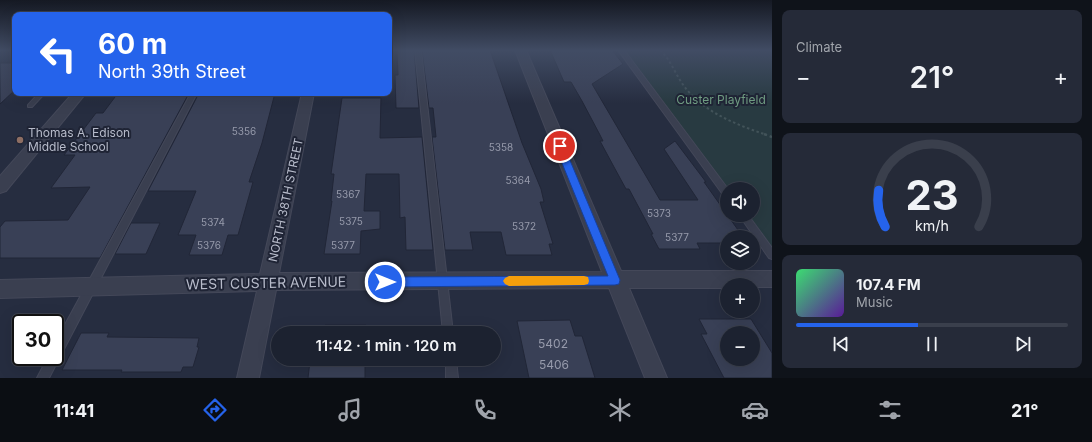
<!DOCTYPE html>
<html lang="en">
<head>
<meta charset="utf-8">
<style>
  :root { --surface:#1c2230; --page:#252a38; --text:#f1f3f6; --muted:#a0a4ab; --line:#3a3f4c; --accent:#2563eb }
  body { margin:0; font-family:Inter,sans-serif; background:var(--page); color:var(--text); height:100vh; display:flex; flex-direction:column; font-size:15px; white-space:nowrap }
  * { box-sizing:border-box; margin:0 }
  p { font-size:13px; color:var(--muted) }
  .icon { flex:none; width:22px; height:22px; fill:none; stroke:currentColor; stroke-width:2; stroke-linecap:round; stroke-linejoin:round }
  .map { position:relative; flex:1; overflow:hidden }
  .side { display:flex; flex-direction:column; gap:10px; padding:10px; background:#0f131a; width:320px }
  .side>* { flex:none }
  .top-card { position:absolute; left:12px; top:12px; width:380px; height:84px; border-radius:8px; box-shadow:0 4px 16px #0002,0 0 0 1px var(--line); background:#2563eb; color:#fff; overflow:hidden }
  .controls { position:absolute; left:720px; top:182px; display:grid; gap:8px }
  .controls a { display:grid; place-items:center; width:40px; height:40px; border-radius:50%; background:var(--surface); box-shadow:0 4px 16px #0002,0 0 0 1px var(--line); font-size:20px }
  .speed { position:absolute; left:12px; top:314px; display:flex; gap:8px; font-size:20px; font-weight:700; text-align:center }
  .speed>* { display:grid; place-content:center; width:52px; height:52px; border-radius:50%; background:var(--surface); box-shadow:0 4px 16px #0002,0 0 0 1px var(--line); line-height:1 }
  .speed .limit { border:2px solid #111; border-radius:6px; background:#fff; color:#111 }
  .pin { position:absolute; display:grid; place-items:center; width:34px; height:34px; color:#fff; margin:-17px; border:2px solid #fff; border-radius:50%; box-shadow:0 1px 4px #0007 }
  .me { position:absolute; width:44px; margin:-22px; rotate:90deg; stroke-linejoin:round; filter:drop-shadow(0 0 3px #0008) }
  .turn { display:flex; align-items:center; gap:14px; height:84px; padding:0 20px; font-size:18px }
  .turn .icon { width:52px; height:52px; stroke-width:2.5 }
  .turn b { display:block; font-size:28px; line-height:34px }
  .big { font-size:30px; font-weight:600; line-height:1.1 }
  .side .card { flex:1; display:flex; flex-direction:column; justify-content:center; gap:6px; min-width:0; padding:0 14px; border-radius:8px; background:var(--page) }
  .side .dial { align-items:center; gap:0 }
  .dial svg { height:104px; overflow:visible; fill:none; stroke:var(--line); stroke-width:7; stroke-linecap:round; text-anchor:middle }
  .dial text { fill:var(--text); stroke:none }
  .song { display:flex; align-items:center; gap:12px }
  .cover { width:48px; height:48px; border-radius:6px; background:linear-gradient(135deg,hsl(140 70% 55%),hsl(270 70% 35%)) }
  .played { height:4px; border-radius:2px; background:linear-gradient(90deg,var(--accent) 45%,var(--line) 45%) }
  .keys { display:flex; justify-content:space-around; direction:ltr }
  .heat { display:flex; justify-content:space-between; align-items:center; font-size:22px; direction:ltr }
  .trip { position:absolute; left:271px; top:326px; width:230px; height:40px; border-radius:20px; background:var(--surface); box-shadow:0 4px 16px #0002,0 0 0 1px var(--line); font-weight:600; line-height:40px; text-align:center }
  .dock { display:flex; height:64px; justify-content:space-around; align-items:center; background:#0b0e13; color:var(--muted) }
  .dock .icon { width:28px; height:28px }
  .dock .selected { color:var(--accent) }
  .dock b { font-size:18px; color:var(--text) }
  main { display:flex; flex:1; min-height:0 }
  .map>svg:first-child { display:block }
  .green { fill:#283a41 }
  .building { fill:#394056; stroke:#212637; fill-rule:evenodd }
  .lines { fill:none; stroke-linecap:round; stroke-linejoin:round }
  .lane-casing { stroke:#444859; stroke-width:2 }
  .street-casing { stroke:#444859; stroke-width:2 }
  .path-far1 { stroke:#425359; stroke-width:2; stroke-dasharray:2.5 2.5; stroke-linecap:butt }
  .path { stroke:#425359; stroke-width:2.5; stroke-dasharray:3 3; stroke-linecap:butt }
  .lane { fill:#3a3f50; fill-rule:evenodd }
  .street { fill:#3a3f50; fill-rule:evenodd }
  .route { fill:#2563eb; stroke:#184099 }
  .slow { fill:#f59e0b }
  .education-dot { fill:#8d6e63; stroke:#1f2435; stroke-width:1.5 }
  .labels { text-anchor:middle; stroke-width:4; stroke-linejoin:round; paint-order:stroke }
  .number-label { font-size:10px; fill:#969aab }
  .park-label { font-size:12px; fill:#6f9b81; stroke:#1f2435 }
  .poi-label { font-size:12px; fill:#b7bbca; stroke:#1f2435; text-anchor:start }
  .street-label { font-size:12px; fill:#b7bbca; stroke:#1f2435 }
  .near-number-label { font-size:12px; fill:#969aab }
  .near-street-label { font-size:14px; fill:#b7bbca; stroke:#1f2435 }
</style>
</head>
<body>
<main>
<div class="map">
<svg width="772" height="378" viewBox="0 0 772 378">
  <rect width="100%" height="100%" fill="#262d40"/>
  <!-- green -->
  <path class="green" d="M 621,50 L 772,50 L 772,255 L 743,215 L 753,215 L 753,189 L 727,189 L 727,194 Z"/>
  <!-- building -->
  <path class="building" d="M 397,50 L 414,50 L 419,108 L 396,108 L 395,75 L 398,75 Z
    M 422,50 L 490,50 L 522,143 L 541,189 L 544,202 L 540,202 L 553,244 L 549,244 L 552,255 L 506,255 L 501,232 L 470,232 L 473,250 L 445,250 L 432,137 L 436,137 L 433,108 L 429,108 Z
    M 550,50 L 612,50 L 623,64 L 592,84 L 660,200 L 698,200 L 664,149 L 675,141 L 706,182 L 704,182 L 743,237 L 727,237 L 727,243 L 697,243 L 700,249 L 659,249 L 651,234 L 653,234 L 629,189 L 626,189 L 614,167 L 600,141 L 603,141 L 600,135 L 582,101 L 571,82 L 564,82 Z
    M 0,63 L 15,63 L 15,90 L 0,104 Z
    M 118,93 L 185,93 L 184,95 L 188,95 L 100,258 L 0,258 L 0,227 L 5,221 L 68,220 L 90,187 L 51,188 L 75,155 L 64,155 L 96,113 L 103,113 Z
    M 243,93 L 275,93 L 262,143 L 249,182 L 253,182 L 238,235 L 228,235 L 222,255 L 189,255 L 196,235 L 178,235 L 196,191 L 148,191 L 198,95 L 242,94 Z
    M 342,98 L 381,98 L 380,138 L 422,137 L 433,250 L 406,250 L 405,217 L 400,218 L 399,174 L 366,174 L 364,211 L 380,211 L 380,229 L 361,231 L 360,254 L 324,254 L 332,201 L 331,201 L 334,174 L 331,174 Z
    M 131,223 L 160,223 L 146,254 L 115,254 Z
    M 699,319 L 751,319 L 772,353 L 772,378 L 724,378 L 701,334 L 707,334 ZM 727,333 L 753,333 L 753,359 L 727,359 Z
    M 570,320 L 575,336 L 582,336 L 595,378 L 529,378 L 517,321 Z
    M 325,325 L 366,325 L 366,333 L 324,333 Z
    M 81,333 L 109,333 L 107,337 L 199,338 L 197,347 L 199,347 L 193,367 L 183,367 L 181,372 L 121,372 L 122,370 L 62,370 Z
    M 321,359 L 365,359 L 365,378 L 308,378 L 310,361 L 321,361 Z"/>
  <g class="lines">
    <defs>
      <path id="lane" d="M 415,50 L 421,50 L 453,333 L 443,333 Z
        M 618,50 L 624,50 L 728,189 L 727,197 L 724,196 Z
        M 39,93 L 45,93 L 32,107 L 28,107 L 28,105 Z
        M 191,93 L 197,93 L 49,378 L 37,378 L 48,357 L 55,357 L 55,343 Z
        M 739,215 L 748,215 L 772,248 L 772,259 L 769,258 Z
        M 446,359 L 456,359 L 458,378 L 446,378 Z"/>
      <path id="street" d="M 515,50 L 526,50 L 621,271 L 772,271 L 772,287 L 753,287 L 753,285 L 727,285 L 727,288 L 629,288 L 667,378 L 645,378 L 609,288 L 276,290 L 259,378 L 237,378 L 257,291 L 0,298 L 0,280 L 260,274 L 302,93 L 314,93 L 279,273 L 602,272 Z
        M 73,93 L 86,93 L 6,191 L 0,193 L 0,176 Z"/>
    </defs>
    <!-- lane casing -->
    <use href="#lane" class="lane-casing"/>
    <!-- street casing -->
    <use href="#street" class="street-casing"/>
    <!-- path-far1 -->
    <path class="path-far1" d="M 660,50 C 671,60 675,74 684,86 C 703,112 737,125 767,135"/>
    <!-- path -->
    <path class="path" d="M 764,134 L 772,137"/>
    <!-- lane -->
    <use href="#lane" class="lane"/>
    <!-- street -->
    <use href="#street" class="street"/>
  </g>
  <!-- sky -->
  <linearGradient id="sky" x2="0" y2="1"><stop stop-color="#151923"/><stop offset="0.49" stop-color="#414c64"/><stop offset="1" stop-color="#414c64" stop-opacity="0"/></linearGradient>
  <rect width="772" height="103" fill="url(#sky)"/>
  <!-- route -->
  <path class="route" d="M 560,144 L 564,146 L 620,280 L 619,284 L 615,285 L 385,287 L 382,285 L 380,282 L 382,278 L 385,277 L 608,276 L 555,146 Z"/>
  <!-- slow -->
  <path class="slow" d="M 509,276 L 584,276 L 588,277 L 589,281 L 588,284 L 584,285 L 509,286 L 505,284 L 503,281 L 505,278 Z"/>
  <!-- markers -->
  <circle class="education-dot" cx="20" cy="140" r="4"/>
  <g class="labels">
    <!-- number labels -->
    <g class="number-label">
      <text x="244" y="135">5356</text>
      <text x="501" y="151">5358</text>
      <text x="518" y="184">5364</text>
      <text x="348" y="198">5367</text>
      <text x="659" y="217">5373</text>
      <text x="351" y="225">5375</text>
      <text x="213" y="226">5374</text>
      <text x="524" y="230">5372</text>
      <text x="677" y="241">5377</text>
      <text x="209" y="249">5376</text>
      <text x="343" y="249">5377</text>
    </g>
    <!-- park labels -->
    <g class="park-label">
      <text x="721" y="104">Custer Playfield</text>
    </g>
    <!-- poi labels -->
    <g class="poi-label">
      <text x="28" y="137">Thomas A. Edison<tspan x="28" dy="14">Middle School</tspan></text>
    </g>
    <!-- street labels -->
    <g class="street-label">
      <text transform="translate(286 200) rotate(-78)" y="4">NORTH 38TH STREET</text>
    </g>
    <!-- near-number labels -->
    <g class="near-number-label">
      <text x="553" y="348">5402</text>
      <text x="554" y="369">5406</text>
    </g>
    <!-- near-street labels -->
    <g class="near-street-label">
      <text transform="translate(266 283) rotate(-1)" y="5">WEST CUSTER AVENUE</text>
    </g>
  </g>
</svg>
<div class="controls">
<a><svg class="icon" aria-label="sound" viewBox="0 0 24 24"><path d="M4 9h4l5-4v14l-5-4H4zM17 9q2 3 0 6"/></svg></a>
<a><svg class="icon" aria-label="layers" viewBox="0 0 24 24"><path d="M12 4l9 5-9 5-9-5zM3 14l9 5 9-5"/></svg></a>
<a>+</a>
<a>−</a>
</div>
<div class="speed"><div class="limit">30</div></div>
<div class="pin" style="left:560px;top:146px;background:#d93025"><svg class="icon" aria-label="arrive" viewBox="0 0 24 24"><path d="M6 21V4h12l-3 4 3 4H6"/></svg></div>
<svg class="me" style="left:385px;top:282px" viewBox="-20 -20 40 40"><circle r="17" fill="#2563eb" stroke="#fff" stroke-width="3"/><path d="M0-11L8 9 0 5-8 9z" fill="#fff"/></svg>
<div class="trip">11:42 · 1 min · 120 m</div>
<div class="top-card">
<div class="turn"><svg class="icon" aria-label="left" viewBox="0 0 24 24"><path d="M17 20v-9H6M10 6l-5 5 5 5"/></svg><div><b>60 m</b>North 39th Street</div></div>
</div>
</div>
<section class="side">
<div class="card"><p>Climate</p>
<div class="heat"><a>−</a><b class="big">21°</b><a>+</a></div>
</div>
<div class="card dial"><svg viewBox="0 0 100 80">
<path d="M14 69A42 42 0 1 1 86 69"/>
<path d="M14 69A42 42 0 0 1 9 41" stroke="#2563eb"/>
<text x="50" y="56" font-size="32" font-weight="700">23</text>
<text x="50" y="72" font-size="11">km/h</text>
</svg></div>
<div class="card">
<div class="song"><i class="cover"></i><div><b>107.4 FM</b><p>Music</p></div></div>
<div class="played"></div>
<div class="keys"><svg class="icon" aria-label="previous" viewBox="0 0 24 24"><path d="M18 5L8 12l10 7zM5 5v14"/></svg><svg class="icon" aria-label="pause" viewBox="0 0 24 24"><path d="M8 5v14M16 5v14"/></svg><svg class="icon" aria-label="next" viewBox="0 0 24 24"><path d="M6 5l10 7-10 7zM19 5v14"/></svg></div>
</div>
</section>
</main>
<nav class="dock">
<b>11:41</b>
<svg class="icon selected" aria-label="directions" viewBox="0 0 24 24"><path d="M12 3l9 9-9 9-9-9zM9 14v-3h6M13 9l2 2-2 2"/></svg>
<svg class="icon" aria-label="music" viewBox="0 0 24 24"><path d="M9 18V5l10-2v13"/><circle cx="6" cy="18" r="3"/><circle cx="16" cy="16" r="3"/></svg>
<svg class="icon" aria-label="phone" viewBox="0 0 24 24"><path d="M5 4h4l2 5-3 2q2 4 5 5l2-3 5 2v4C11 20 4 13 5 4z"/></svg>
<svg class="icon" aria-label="climate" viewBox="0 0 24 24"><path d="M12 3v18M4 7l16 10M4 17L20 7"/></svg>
<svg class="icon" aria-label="car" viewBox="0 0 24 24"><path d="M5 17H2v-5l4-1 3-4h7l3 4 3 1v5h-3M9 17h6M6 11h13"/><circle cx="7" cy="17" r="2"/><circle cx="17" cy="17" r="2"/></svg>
<svg class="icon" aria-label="filters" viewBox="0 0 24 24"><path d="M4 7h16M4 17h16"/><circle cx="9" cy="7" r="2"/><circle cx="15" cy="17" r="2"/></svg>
<b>21°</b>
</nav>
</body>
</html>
